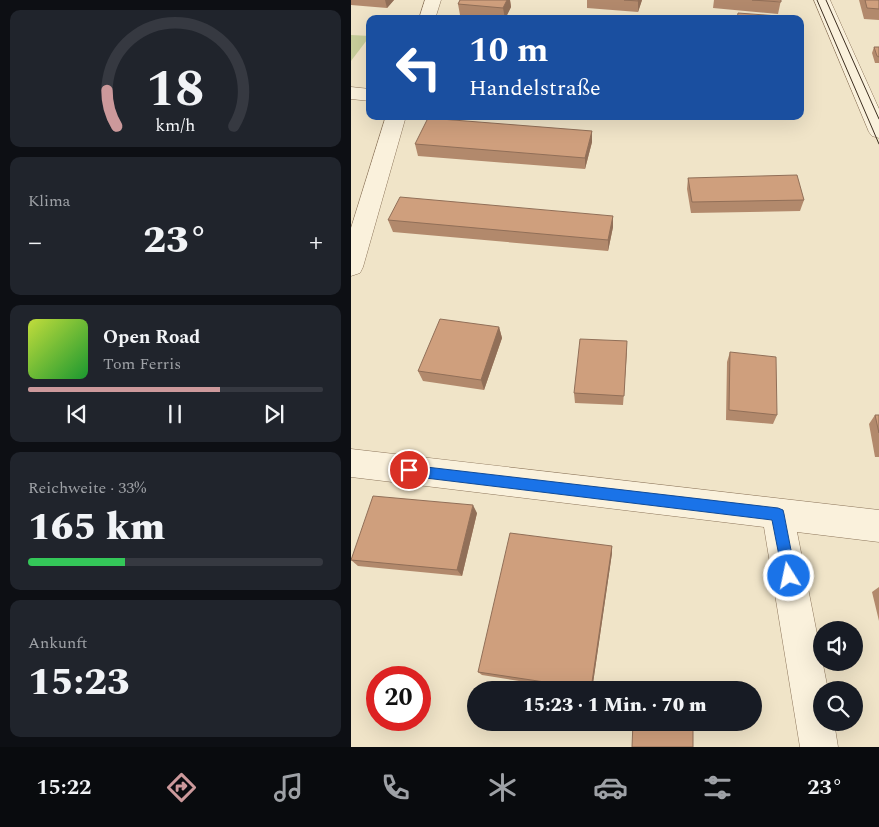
<!DOCTYPE html>
<html lang="de">
<head>
<meta charset="utf-8">
<style>
  :root { --surface:#171b24; --page:#20242c; --text:#f1f3f6; --muted:#9ea1a6; --line:#363941; --accent:#cc999b }
  body { margin:0; font-family:Spectral,serif; background:var(--page); color:var(--text); height:100vh; display:flex; flex-direction:column; font-size:19px; white-space:nowrap }
  * { box-sizing:border-box; margin:0 }
  p { font-size:16px; color:var(--muted) }
  .icon { flex:none; width:28px; height:28px; fill:none; stroke:currentColor; stroke-width:2; stroke-linecap:round; stroke-linejoin:round }
  .map { position:relative; flex:1; overflow:hidden }
  .panel { display:flex; flex-direction:column; gap:10px; padding:10px; background:#0d0f14; width:351px }
  .panel>* { flex:none }
  .banner { position:absolute; left:15px; top:15px; width:438px; height:105px; border-radius:10px; box-shadow:0 5px 20px #0002; background:#1a4fa0; color:#fff; overflow:hidden }
  .controls { position:absolute; left:462px; top:621px; display:grid; gap:10px }
  .controls a { display:grid; place-items:center; width:50px; height:50px; border-radius:50%; background:var(--surface); box-shadow:0 5px 20px #0002; font-size:25px }
  .speed { position:absolute; left:15px; top:666px; display:flex; gap:10px; font-size:25px; font-weight:700; text-align:center }
  .speed>* { display:grid; place-content:center; width:65px; height:65px; border-radius:50%; background:var(--surface); box-shadow:0 5px 20px #0002; line-height:1 }
  .speed .limit { border:8px solid #d22; background:#fff; color:#111 }
  .pin { position:absolute; display:grid; place-items:center; width:42px; height:42px; color:#fff; margin:-21px; border:2px solid #fff; border-radius:50%; box-shadow:0 1px 5px #0007 }
  .me { position:absolute; width:55px; margin:-28px; rotate:350deg; stroke-linejoin:round; filter:drop-shadow(0 0 4px #0008) }
  .turn { display:flex; align-items:center; gap:18px; height:105px; padding:0 20px; font-size:22px }
  .turn .icon { width:65px; height:65px; stroke-width:2.5 }
  .turn b { display:block; font-size:35px; line-height:42px }
  .big { font-size:38px; font-weight:800; line-height:1.1 }
  .panel .widget { flex:1; display:flex; flex-direction:column; justify-content:center; gap:8px; min-width:0; padding:0 18px; border-radius:10px; background:var(--page) }
  .panel .dial { align-items:center; gap:0 }
  .dial svg { height:130px; overflow:visible; fill:none; stroke:var(--line); stroke-width:7; stroke-linecap:round; text-anchor:middle }
  .dial text { fill:var(--text); stroke:none }
  .song { display:flex; align-items:center; gap:15px }
  .cover { width:60px; height:60px; border-radius:8px; background:linear-gradient(135deg,hsl(70 70% 55%),hsl(130 70% 35%)) }
  .played { height:5px; border-radius:2px; background:linear-gradient(90deg,var(--accent) 65%,var(--line) 65%) }
  .keys { display:flex; justify-content:space-around; direction:ltr }
  .heat { display:flex; justify-content:space-between; align-items:center; font-size:28px; direction:ltr }
  .charge { height:8px; border-radius:4px; background:linear-gradient(90deg,#34c759 33%,var(--line) 0) }
  .trip { position:absolute; left:116px; top:681px; width:295px; height:50px; border-radius:25px; background:var(--surface); box-shadow:0 5px 20px #0002; font-weight:800; line-height:50px; text-align:center }
  .tabs { display:flex; height:80px; justify-content:space-around; align-items:center; background:#090b0e; color:var(--muted) }
  .tabs .icon { width:35px; height:35px }
  .tabs .on { color:var(--accent) }
  .tabs b { font-size:22px; color:var(--text) }
  main { display:flex; flex:1; min-height:0 }
  .map>svg:first-child { display:block }
  .green { fill:#c9cf9b }
  .lines { fill:none; stroke-linecap:round; stroke-linejoin:round }
  .minor-casing { stroke:#8d765c; stroke-width:1 }
  .minor { fill:#faf1dc; fill-rule:evenodd }
  .tram { stroke:#3d2e20; stroke-width:1 }
  .wall { fill:#b2896c }
  .shaded-wall { fill:#916f58 }
  .building { fill:#cf9f7d; stroke:#916f58 }
  .route { fill:#1a73e8; stroke:#114b97 }
</style>
</head>
<body>
<main>
<section class="panel">
<div class="widget dial"><svg viewBox="0 0 100 80">
<path d="M14 69A42 42 0 1 1 86 69"/>
<path d="M14 69A42 42 0 0 1 8 47" stroke="#cc999b"/>
<text x="50" y="56" font-size="32" font-weight="700">18</text>
<text x="50" y="72" font-size="11">km/h</text>
</svg></div>
<div class="widget"><p>Klima</p>
<div class="heat"><a>−</a><b class="big">23°</b><a>+</a></div>
</div>
<div class="widget">
<div class="song"><i class="cover"></i><div><b>Open Road</b><p>Tom Ferris</p></div></div>
<div class="played"></div>
<div class="keys"><svg class="icon" aria-label="previous" viewBox="0 0 24 24"><path d="M18 5L8 12l10 7zM5 5v14"/></svg><svg class="icon" aria-label="pause" viewBox="0 0 24 24"><path d="M8 5v14M16 5v14"/></svg><svg class="icon" aria-label="next" viewBox="0 0 24 24"><path d="M6 5l10 7-10 7zM19 5v14"/></svg></div>
</div>
<div class="widget"><p>Reichweite · 33%</p><b class="big">165 km</b><div class="charge"></div></div>
<div class="widget"><p>Ankunft</p><b class="big">15:23</b></div>
</section>
<div class="map">
<svg width="528" height="747" viewBox="0 0 528 747">
  <rect width="100%" height="100%" fill="#f0e4c8"/>
  <!-- green -->
  <path class="green" d="M 0,35 L 19,36 L 0,61 Z"/>
  <g class="lines">
    <defs>
      <path id="minor" d="M 74,0 L 90,0 L 84,19 L 68,19 Z
        M 463,0 L 479,0 L 528,109 L 528,138 L 521,136 L 518,132 Z
        M 0,87 L 19,89 L 19,101 L 0,99 Z
        M 35,116 L 55,116 L 12,267 L 9,273 L 0,276 L 0,228 Z
        M 0,449 L 528,510 L 528,542 L 446,532 L 477,690 L 471,690 L 471,722 L 483,722 L 487,747 L 449,747 L 413,527 L 0,477 Z"/>
    </defs>
    <!-- minor casing -->
    <use href="#minor" class="minor-casing"/>
    <!-- minor -->
    <use href="#minor" class="minor"/>
    <!-- tram -->
    <path class="tram" d="M 466,0 L 528,144
      M 475,0 L 528,119"/>
  </g>
  <!-- wall -->
  <path class="wall" d="M 0,0 L 43,0 L 36,8 L 0,5 Z
    M 109,0 L 159,0 L 160,7 L 154,19 L 109,15 L 107,4 Z
    M 236,0 L 291,0 L 287,12 L 236,8 Z
    M 363,0 L 430,0 L 427,14 L 362,8 Z
    M 508,0 L 528,0 L 528,20 L 513,19 Z
    M 523,47 L 528,47 L 528,63 L 524,63 L 521,53 Z
    M 241,131 L 241,142 L 234,169 L 67,156 L 64,144 Z
    M 337,178 L 453,200 L 449,211 L 340,213 L 336,189 Z
    M 262,216 L 262,227 L 257,251 L 42,232 L 37,220 Z
    M 148,327 L 151,338 L 133,390 L 72,381 L 67,371 Z
    M 276,352 L 272,405 L 224,403 L 223,393 Z
    M 379,352 L 426,415 L 422,424 L 375,420 L 376,362 Z
    M 524,415 L 528,415 L 528,457 L 524,457 L 518,424 Z
    M 126,513 L 111,576 L 7,566 L 0,560 Z
    M 261,546 L 261,553 L 241,690 L 225,690 L 131,675 L 127,672 Z
    M 528,587 L 528,621 L 521,592 Z"/>
  <!-- shaded-wall -->
  <path class="shaded-wall" d="M 34,0 L 43,0 L 36,8 Z
    M 156,0 L 159,0 L 160,7 L 154,19 L 152,8 Z
    M 287,0 L 291,0 L 287,12 Z
    M 241,131 L 241,142 L 234,169 L 234,158 Z
    M 262,216 L 262,227 L 257,251 L 257,240 Z
    M 148,327 L 151,338 L 133,390 L 130,380 Z
    M 122,505 L 126,513 L 111,576 L 106,570 Z
    M 261,546 L 261,553 L 241,690 L 240,690 Z"/>
  <!-- building -->
  <path class="building" d="M 109,0 L 156,0 L 152,8 L 107,4 Z
    M 273,0 L 287,0 L 287,1 Z
    M 401,0 L 430,0 L 430,2 Z
    M 514,0 L 528,0 L 528,9 L 516,8 Z
    M 387,13 L 441,17 L 441,19 L 386,19 Z
    M 523,47 L 528,47 L 528,57 L 526,56 Z
    M 77,118 L 241,131 L 234,158 L 64,144 Z
    M 446,175 L 453,200 L 341,202 L 337,178 Z
    M 49,197 L 262,216 L 257,240 L 37,220 Z
    M 89,319 L 148,327 L 130,380 L 67,371 Z
    M 229,339 L 276,341 L 273,396 L 223,393 Z
    M 379,352 L 425,357 L 426,415 L 378,410 Z
    M 524,415 L 528,415 L 528,433 Z
    M 22,496 L 122,505 L 106,570 L 0,560 Z
    M 159,533 L 261,546 L 240,689 L 127,672 Z
    M 282,722 L 342,722 L 342,747 L 281,747 Z"/>
  <!-- route -->
  <path class="route" d="M 58,465 L 427,508 L 432,510 L 433,514 L 445,576 L 443,581 L 438,583 L 433,581 L 421,520 L 58,476 L 54,474 L 52,470 L 54,466 Z"/>
</svg>
<div class="controls">
<a><svg class="icon" aria-label="sound" viewBox="0 0 24 24"><path d="M4 9h4l5-4v14l-5-4H4zM17 9q2 3 0 6"/></svg></a>
<a><svg class="icon" aria-label="search" viewBox="0 0 24 24"><circle cx="10" cy="10" r="6"/><path d="M15 15l6 6"/></svg></a>
</div>
<div class="speed"><div class="limit">20</div></div>
<div class="pin" style="left:58px;top:470px;background:#d93025"><svg class="icon" aria-label="arrive" viewBox="0 0 24 24"><path d="M6 21V4h12l-3 4 3 4H6"/></svg></div>
<svg class="me" style="left:438px;top:576px" viewBox="-20 -20 40 40"><circle r="17" fill="#1a73e8" stroke="#fff" stroke-width="3"/><path d="M0-11L8 9 0 5-8 9z" fill="#fff"/></svg>
<div class="trip">15:23 · 1 Min. · 70 m</div>
<div class="banner">
<div class="turn"><svg class="icon" aria-label="left" viewBox="0 0 24 24"><path d="M17 20v-9H6M10 6l-5 5 5 5"/></svg><div><b>10 m</b>Handelstraße</div></div>
</div>
</div>
</main>
<nav class="tabs">
<b>15:22</b>
<svg class="icon on" aria-label="directions" viewBox="0 0 24 24"><path d="M12 3l9 9-9 9-9-9zM9 14v-3h6M13 9l2 2-2 2"/></svg>
<svg class="icon" aria-label="music" viewBox="0 0 24 24"><path d="M9 18V5l10-2v13"/><circle cx="6" cy="18" r="3"/><circle cx="16" cy="16" r="3"/></svg>
<svg class="icon" aria-label="phone" viewBox="0 0 24 24"><path d="M5 4h4l2 5-3 2q2 4 5 5l2-3 5 2v4C11 20 4 13 5 4z"/></svg>
<svg class="icon" aria-label="climate" viewBox="0 0 24 24"><path d="M12 3v18M4 7l16 10M4 17L20 7"/></svg>
<svg class="icon" aria-label="car" viewBox="0 0 24 24"><path d="M5 17H2v-5l4-1 3-4h7l3 4 3 1v5h-3M9 17h6M6 11h13"/><circle cx="7" cy="17" r="2"/><circle cx="17" cy="17" r="2"/></svg>
<svg class="icon" aria-label="filters" viewBox="0 0 24 24"><path d="M4 7h16M4 17h16"/><circle cx="9" cy="7" r="2"/><circle cx="15" cy="17" r="2"/></svg>
<b>23°</b>
</nav>
</body>
</html>
